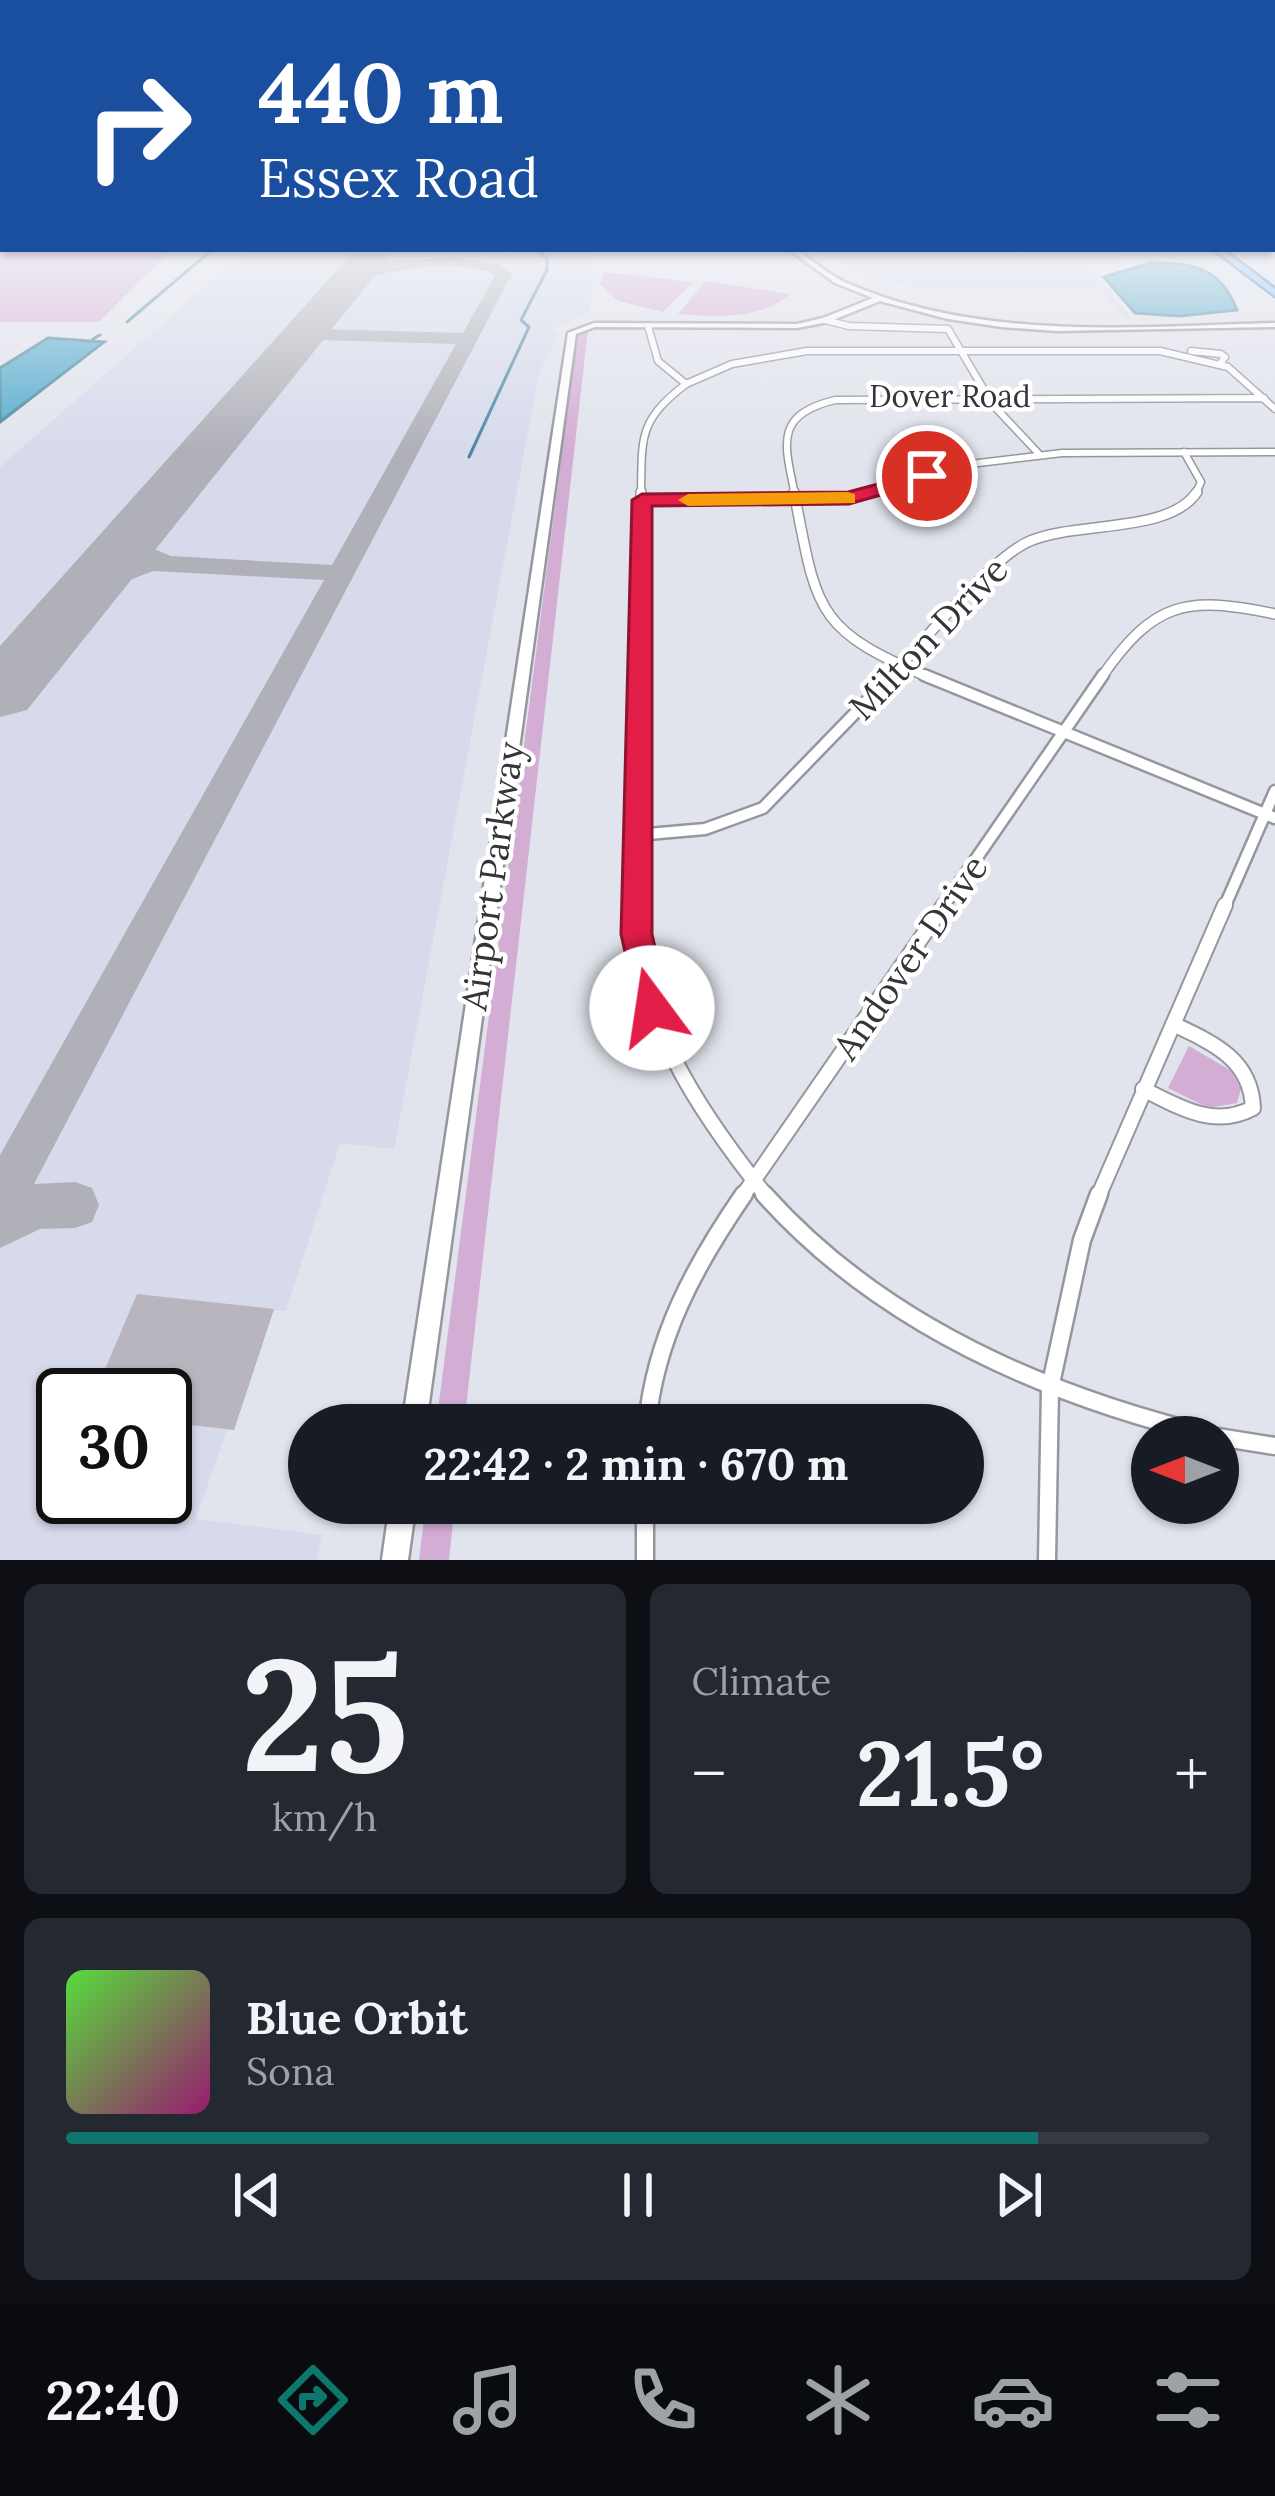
<!DOCTYPE html>
<html lang="en">
<head>
<meta charset="utf-8">
<style>
  :root { --surface:#171b24; --page:#242831; --text:#f1f3f6; --muted:#9ea1a6; --line:#363941; --accent:#0f766e }
  body { margin:0; font-family:Lora,serif; background:var(--page); color:var(--text); height:100vh; display:flex; flex-direction:column; font-size:45px; white-space:nowrap }
  * { box-sizing:border-box; margin:0 }
  p { font-size:39px; color:var(--muted) }
  .icon { flex:none; width:66px; height:66px; fill:none; stroke:currentColor; stroke-width:2; stroke-linecap:round; stroke-linejoin:round }
  .map { position:relative; height:1560px; overflow:hidden }
  .panel { display:flex; flex-direction:column; gap:24px; padding:24px; background:#0d0f14; flex:1 }
  .panel>* { flex:none }
  .banner { position:absolute; left:0px; top:0px; width:1275px; height:252px; box-shadow:0 3px 9px #0004; background:#1a4fa0; color:#fff; overflow:hidden }
  .needle { width:78px; rotate:270deg }
  .fabs { position:absolute; left:1131px; top:1416px; display:grid; gap:24px }
  .fabs a { display:grid; place-items:center; width:108px; height:108px; border-radius:50%; background:var(--surface); box-shadow:0 3px 9px #0004; font-size:60px }
  .speed { position:absolute; left:36px; top:1368px; display:flex; gap:24px; font-size:60px; font-weight:700; text-align:center }
  .speed>* { display:grid; place-content:center; width:156px; height:156px; border-radius:50%; background:var(--surface); box-shadow:0 3px 9px #0004; line-height:1 }
  .speed .limit { border:6px solid #111; border-radius:18px; background:#fff; color:#111 }
  .pin { position:absolute; display:grid; place-items:center; width:102px; height:102px; color:#fff; margin:-51px; border:6px solid #fff; border-radius:50%; box-shadow:0 3px 12px #0007 }
  .me { position:absolute; width:132px; margin:-66px; rotate:346deg; stroke-linejoin:round; filter:drop-shadow(0 0 9px #0008) }
  .turn { display:flex; align-items:center; gap:42px; height:252px; padding:0 60px; font-size:54px }
  .turn .icon { width:156px; height:156px; stroke-width:2.5 }
  .turn b { display:block; font-size:84px; line-height:102px }
  .big { font-size:90px; font-weight:700; line-height:1.1 }
  .panel .widget { flex:1; display:flex; flex-direction:column; justify-content:center; gap:18px; min-width:0; padding:0 42px; border-radius:18px; background:var(--page) }
  .panel .dial { align-items:center; gap:0 }
  .dial b { font-size:156px; line-height:1 }
  .song { display:flex; align-items:center; gap:36px }
  .cover { width:144px; height:144px; border-radius:18px; background:linear-gradient(135deg,hsl(110 70% 55%),hsl(320 70% 35%)) }
  .played { height:12px; border-radius:6px; background:linear-gradient(90deg,var(--accent) 85%,var(--line) 85%) }
  .keys { display:flex; justify-content:space-around; direction:ltr }
  .heat { display:flex; justify-content:space-between; align-items:center; font-size:66px; direction:ltr }
  .panel .tiles { flex:1; display:grid; gap:24px; grid-template-columns:1fr 1fr }
  .widget:last-child { grid-column:span 2 }
  .trip { position:absolute; left:288px; top:1404px; width:696px; height:120px; border-radius:60px; background:var(--surface); box-shadow:0 3px 9px #0004; font-weight:700; line-height:120px; text-align:center }
  .tab-bar { display:flex; height:192px; justify-content:space-around; align-items:center; background:#090b0e; color:var(--muted) }
  .tab-bar .icon { width:84px; height:84px }
  .tab-bar .selected { color:var(--accent) }
  .tab-bar b { font-size:54px; color:var(--text) }
  .map>svg:first-child { display:block }
  .built { fill:#d6daeb; fill-rule:evenodd }
  .green { fill:#d4add4 }
  .water { fill:#52aacc; stroke:#4987a0; stroke-width:3 }
  .lines { fill:none; stroke-linecap:round; stroke-linejoin:round }
  .stream { stroke:#4987a0; stroke-width:3 }
  .taxiway { fill:#b0b1b8; fill-rule:evenodd }
  .runway { fill:#b0b1b8; fill-rule:evenodd }
  .building { fill:#b8b5be }
  .street-far4-casing { stroke:#95979f; stroke-width:9 }
  .street-far3-casing { stroke:#95979f; stroke-width:12 }
  .street-far2-casing { stroke:#95979f; stroke-width:15 }
  .street-far1-casing { stroke:#95979f; stroke-width:18 }
  .street-casing { stroke:#95979f; stroke-width:21 }
  .secondary-casing { stroke:#95979f; stroke-width:5 }
  .primary-casing { stroke:#2f6fad; stroke-width:5 }
  .street-far4 { stroke:#fff; stroke-width:6 }
  .street-far3 { stroke:#fff; stroke-width:9 }
  .street-far2 { stroke:#fff; stroke-width:10 }
  .street-far1 { stroke:#fff; stroke-width:14 }
  .street { stroke:#fff; stroke-width:16 }
  .secondary { fill:#fff; fill-rule:evenodd }
  .primary { fill:#80bbf4; fill-rule:evenodd }
  .route { fill:#e11d48; stroke:#92132f; stroke-width:3 }
  .slow { fill:#f59e0b }
  .labels { text-anchor:middle; stroke-width:9; stroke-linejoin:round; paint-order:stroke }
  .far-street-label { font-size:30px; fill:#343538; stroke:#fff }
  .street-label { font-size:36px; fill:#343538; stroke:#fff }
</style>
</head>
<body>
<div class="map">
<svg width="1275" height="1560" viewBox="0 0 1275 1560">
  <rect width="100%" height="100%" fill="#e2e4ed"/>
  <!-- built -->
  <path class="built" d="M 247,249 L 597,249 L 590,312 L 555,327 L 554,332 L 560,332 L 539,373 L 394,1149 L 340,1143 L 286,1311 L 274,1310 L 234,1430 L 227,1430 L 196,1519 L 322,1535 L 317,1560 L 0,1560 L 0,467 ZM 63,1395 L 165,1395 L 165,1497 L 63,1497 Z
    M 812,249 L 1116,249 L 1131,264 L 1084,265 L 1132,318 L 1125,318 L 1100,289 L 918,288 L 874,279 Z"/>
  <!-- green -->
  <path class="green" d="M 0,241 L 3,249 L 172,249 L 99,322 L 0,322 Z
    M 605,272 L 693,282 L 663,312 L 618,301 L 600,284 Z
    M 705,281 L 790,294 C 761,320 714,317 678,314 Z
    M 588,329 L 464,1425 L 436,1425 L 576,344 L 578,333 Z
    M 1189,1046 L 1230,1070 L 1241,1088 L 1237,1103 L 1208,1108 L 1168,1088 Z
    M 426,1503 L 455,1503 L 449,1560 L 419,1560 Z"/>
  <!-- water -->
  <path class="water" d="M 1150,263 C 1194,263 1220,267 1237,310 L 1180,316 L 1135,313 L 1104,277 Z
    M 48,338 L 104,342 L 0,422 L 0,368 Z"/>
  <g class="lines">
    <!-- stream -->
    <path class="stream" d="M 127,322 L 213,249
      M 93,339 L 100,335
      M 469,457 L 529,327 L 521,320 L 547,270 L 547,259 L 536,249"/>
    <!-- taxiway -->
    <path class="taxiway" d="M 453,257 L 498,264 L 512,274 L 34,1184 L 75,1182 L 92,1188 L 99,1205 L 92,1222 L 75,1228 L 40,1229 L 0,1248 L 0,1155 L 324,580 L 153,571 L 117,585 L 90,605 L 70,605 L 67,599 L 99,573 L 112,569 L 103,566 L 99,561 L 103,556 L 130,554 L 124,541 L 129,527 L 141,520 L 153,527 L 152,548 L 171,556 L 332,565 L 456,344 L 322,340 L 297,349 L 288,343 L 320,329 L 463,333 L 495,276 L 487,271 C 441,260 396,268 352,283 L 344,278 L 383,262 Z"/>
    <!-- runway -->
    <path class="runway" d="M 354,251 L 382,251 L 388,259 L 27,710 L 0,717 L 0,646 Z"/>
  </g>
  <!-- building -->
  <path class="building" d="M 137,1294 L 274,1309 L 234,1430 L 165,1422 L 165,1395 L 94,1395 Z"/>
  <g class="lines">
    <defs>
      <path id="street-far4" d="M 825,320 L 849,326 L 948,329 L 993,405 L 1039,454
        M 1191,351 L 1221,354 L 1225,357 L 1220,364
        M 686,384 L 732,364 L 807,351 L 1160,351 L 1228,367 L 1275,409
        M 1184,452 L 1201,482 L 1195,495
        M 927,476 L 916,462 L 925,454 L 938,453 L 970,464 L 1062,453 L 1275,452
        M 641,495 C 642,437 638,421 686,384 L 658,361 L 648,326
        M 795,495 C 785,445 773,415 835,400 L 1264,398
        M 860,495 L 970,464"/>
      <path id="street-far3" d="M 794,492 C 817,610 814,630 931,678
        M 642,500 L 849,498 L 871,492
        M 639,678 L 641,492
        M 889,678 C 922,644 991,557 1030,541 C 1076,521 1169,534 1197,492
        M 1101,678 C 1153,602 1185,595 1275,614"/>
      <path id="street-far2" d="M 924,675 L 1275,818
        M 637,835 L 705,829 L 763,808 L 892,675
        M 636,908 L 639,675
        M 942,908 L 1103,675
        M 1224,908 L 1275,791"/>
      <path id="street-far1" d="M 636,905 C 635,1019 699,1112 767,1197
        M 1143,1089 C 1179,1107 1214,1129 1253,1108 C 1251,1059 1213,1043 1173,1024
        M 742,1197 L 944,905
        M 1098,1197 L 1225,905"/>
      <path id="street" d="M 764,1194 C 882,1326 1049,1397 1217,1437
        M 647,1425 C 655,1338 695,1265 744,1194
        M 1218,1437 L 1275,1446
        M 645,1503 L 645,1560
        M 1047,1560 L 1050,1388 L 1082,1240 L 1099,1194"/>
      <path id="secondary" d="M 788,249 L 796,249 C 813,261 830,276 849,284 C 983,341 1134,327 1275,323 L 1275,327 L 1057,331 L 1002,327 L 948,319 L 880,301 L 828,322 L 797,328 L 595,327 L 576,334 L 426,1425 L 402,1425 L 568,333 L 594,323 L 797,324 L 823,318 L 873,298 L 835,283 Z
        M 390,1503 L 416,1503 L 408,1560 L 382,1560 Z"/>
      <path id="primary" d="M 1213,249 L 1222,249 L 1275,289 L 1275,296 Z"/>
    </defs>
    <!-- street-far4 casing -->
    <use href="#street-far4" class="street-far4-casing"/>
    <!-- street-far3 casing -->
    <use href="#street-far3" class="street-far3-casing"/>
    <!-- street-far2 casing -->
    <use href="#street-far2" class="street-far2-casing"/>
    <!-- street-far1 casing -->
    <use href="#street-far1" class="street-far1-casing"/>
    <!-- street casing -->
    <use href="#street" class="street-casing"/>
    <!-- secondary casing -->
    <use href="#secondary" class="secondary-casing"/>
    <!-- primary casing -->
    <use href="#primary" class="primary-casing"/>
    <!-- street-far4 -->
    <use href="#street-far4" class="street-far4"/>
    <!-- street-far3 -->
    <use href="#street-far3" class="street-far3"/>
    <!-- street-far2 -->
    <use href="#street-far2" class="street-far2"/>
    <!-- street-far1 -->
    <use href="#street-far1" class="street-far1"/>
    <!-- street -->
    <use href="#street" class="street"/>
    <!-- secondary -->
    <use href="#secondary" class="secondary"/>
    <!-- primary -->
    <use href="#primary" class="primary"/>
  </g>
  <!-- sky -->
  <linearGradient id="sky" x2="0" y2="1"><stop stop-color="#6cb0dd"/><stop offset="0.51" stop-color="#f2f3f7"/><stop offset="1" stop-color="#f2f3f7" stop-opacity="0"/></linearGradient>
  <rect width="1275" height="451" fill="url(#sky)"/>
  <!-- route -->
  <path class="route" d="M 927,471 L 934,472 L 934,480 L 849,504 L 652,506 L 652,934 L 669,1008 L 664,1018 L 652,1023 L 640,1018 L 621,934 L 632,500 L 642,494 L 848,492 Z"/>
  <!-- slow -->
  <path class="slow" d="M 848,492 L 855,494 L 855,503 L 688,506 L 678,500 L 688,494 Z"/>
  <g class="labels">
    <!-- far-street labels -->
    <g class="far-street-label">
      <text x="950" y="407">Dover Road</text>
    </g>
    <!-- street labels -->
    <g class="street-label">
      <text transform="translate(928 638) rotate(-46)" y="13">Milton Drive</text>
      <text transform="translate(492 876) rotate(-82)" y="13">Airport Parkway</text>
      <text transform="translate(910 957) rotate(-55)" y="13">Andover Drive</text>
    </g>
  </g>
</svg>
<div class="fabs">
<a><svg class="needle" viewBox="-14 -14 28 28"><path d="M0-13l5 13h-10z" fill="#e53935"/><path d="M0 13l5-13h-10z" fill="#9ea1a6"/></svg></a>
</div>
<div class="speed"><div class="limit">30</div></div>
<div class="pin" style="left:927px;top:476px;background:#d93025"><svg class="icon" aria-label="arrive" viewBox="0 0 24 24"><path d="M6 21V4h12l-3 4 3 4H6"/></svg></div>
<svg class="me" style="left:652px;top:1008px" viewBox="-20 -20 40 40"><circle r="19" fill="#fff"/><path d="M0-13L10 11 0 6-10 11z" fill="#e11d48"/></svg>
<div class="trip">22:42 · 2 min · 670 m</div>
<div class="banner">
<div class="turn"><svg class="icon" aria-label="right" viewBox="0 0 24 24"><path d="M7 20v-9h11M14 6l5 5-5 5"/></svg><div><b>440 m</b>Essex Road</div></div>
</div>
</div>
<section class="panel">
<div class="tiles">
<div class="widget dial"><b>25</b><p>km/h</p></div>
<div class="widget"><p>Climate</p>
<div class="heat"><a>−</a><b class="big">21.5°</b><a>+</a></div>
</div>
<div class="widget">
<div class="song"><i class="cover"></i><div><b>Blue Orbit</b><p>Sona</p></div></div>
<div class="played"></div>
<div class="keys"><svg class="icon" aria-label="previous" viewBox="0 0 24 24"><path d="M18 5L8 12l10 7zM5 5v14"/></svg><svg class="icon" aria-label="pause" viewBox="0 0 24 24"><path d="M8 5v14M16 5v14"/></svg><svg class="icon" aria-label="next" viewBox="0 0 24 24"><path d="M6 5l10 7-10 7zM19 5v14"/></svg></div>
</div>
</div>
</section>
<nav class="tab-bar">
<b>22:40</b>
<svg class="icon selected" aria-label="directions" viewBox="0 0 24 24"><path d="M12 3l9 9-9 9-9-9zM9 14v-3h6M13 9l2 2-2 2"/></svg>
<svg class="icon" aria-label="music" viewBox="0 0 24 24"><path d="M9 18V5l10-2v13"/><circle cx="6" cy="18" r="3"/><circle cx="16" cy="16" r="3"/></svg>
<svg class="icon" aria-label="phone" viewBox="0 0 24 24"><path d="M5 4h4l2 5-3 2q2 4 5 5l2-3 5 2v4C11 20 4 13 5 4z"/></svg>
<svg class="icon" aria-label="climate" viewBox="0 0 24 24"><path d="M12 3v18M4 7l16 10M4 17L20 7"/></svg>
<svg class="icon" aria-label="car" viewBox="0 0 24 24"><path d="M5 17H2v-5l4-1 3-4h7l3 4 3 1v5h-3M9 17h6M6 11h13"/><circle cx="7" cy="17" r="2"/><circle cx="17" cy="17" r="2"/></svg>
<svg class="icon" aria-label="filters" viewBox="0 0 24 24"><path d="M4 7h16M4 17h16"/><circle cx="9" cy="7" r="2"/><circle cx="15" cy="17" r="2"/></svg>
</nav>
</body>
</html>
